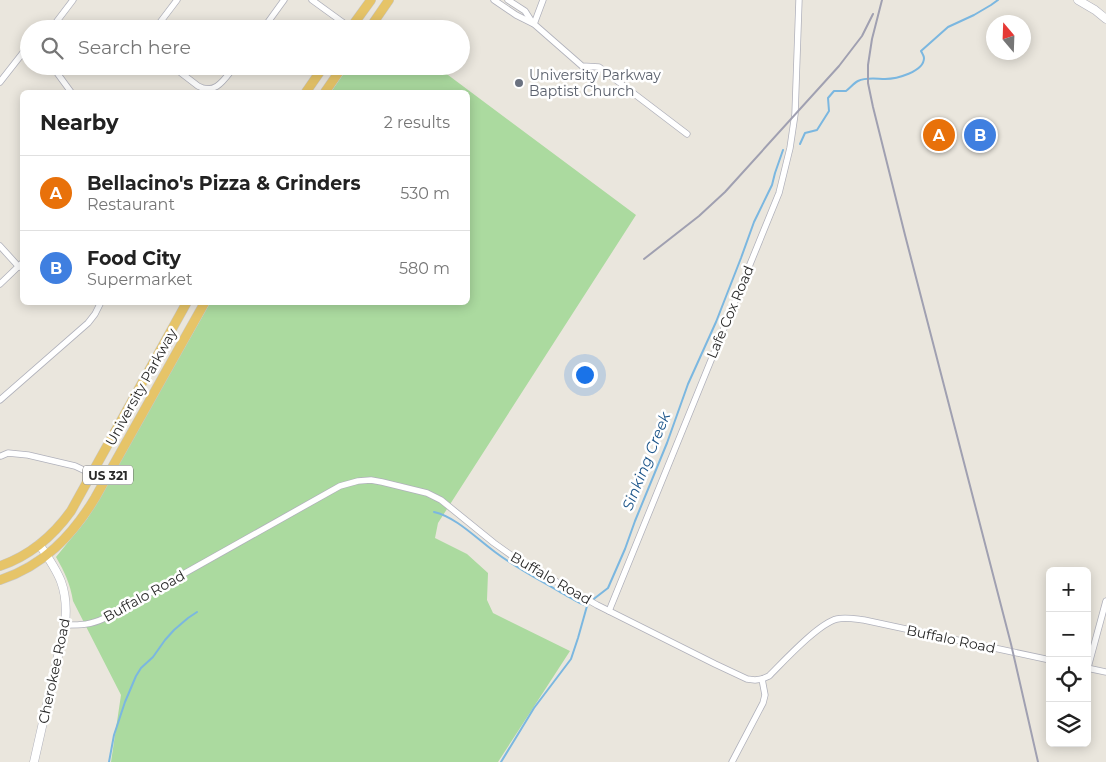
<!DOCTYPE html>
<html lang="en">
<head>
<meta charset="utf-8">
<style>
  body { margin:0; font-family:Montserrat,sans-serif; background:#f6f6f6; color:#222 }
  .controls { position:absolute; right:15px; bottom:15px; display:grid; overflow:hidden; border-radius:8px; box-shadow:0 2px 12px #0003 }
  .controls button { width:45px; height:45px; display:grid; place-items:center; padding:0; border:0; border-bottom:1px solid #e0e0e0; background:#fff; color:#222; font:25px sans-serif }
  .compass { position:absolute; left:986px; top:15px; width:45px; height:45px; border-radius:50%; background:#fff; box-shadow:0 2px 12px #0003; rotate:341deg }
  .you { position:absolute; left:584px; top:374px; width:18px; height:18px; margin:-12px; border:4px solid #fff; border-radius:50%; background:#1a73e8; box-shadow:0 0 0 8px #1a73e833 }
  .badge { display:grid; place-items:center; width:32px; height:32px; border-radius:50%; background:#4f55e5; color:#fff; font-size:16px; font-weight:700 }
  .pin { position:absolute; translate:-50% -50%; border:2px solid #fff; box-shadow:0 1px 5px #0006 }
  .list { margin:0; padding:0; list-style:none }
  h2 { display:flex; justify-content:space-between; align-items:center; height:65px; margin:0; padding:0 20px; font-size:21px }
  h2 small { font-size:16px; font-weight:400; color:#767676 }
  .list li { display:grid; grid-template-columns:32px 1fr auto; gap:15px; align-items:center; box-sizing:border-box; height:75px; padding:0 20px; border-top:1px solid #e0e0e0 }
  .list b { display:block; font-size:19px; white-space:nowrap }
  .list p { margin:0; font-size:16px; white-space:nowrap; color:#767676 }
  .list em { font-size:16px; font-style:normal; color:#767676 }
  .icon { flex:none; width:28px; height:28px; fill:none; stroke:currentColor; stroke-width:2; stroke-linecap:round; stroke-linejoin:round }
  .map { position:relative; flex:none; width:1106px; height:762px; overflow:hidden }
  .search { position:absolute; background:#fff; box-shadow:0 2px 12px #0003; left:20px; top:20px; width:450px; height:55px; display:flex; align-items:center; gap:12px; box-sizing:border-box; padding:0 18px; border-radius:28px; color:#767676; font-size:19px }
  .panel { position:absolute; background:#fff; box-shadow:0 2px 12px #0003; left:20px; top:90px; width:450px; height:215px; border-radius:8px }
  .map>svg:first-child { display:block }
  .green { fill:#abda9f }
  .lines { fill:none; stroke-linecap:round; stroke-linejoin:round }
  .stream { stroke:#7bb7e0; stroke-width:2 }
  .minor-casing { stroke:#b0b1bb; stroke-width:7 }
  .secondary-casing { stroke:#b0b1bb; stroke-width:9 }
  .trunk-casing { stroke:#c7c7c7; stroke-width:10 }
  .minor { stroke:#fff; stroke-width:5.5 }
  .secondary { stroke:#fff; stroke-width:8 }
  .trunk { stroke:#e6c468; stroke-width:9 }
  .rail { stroke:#a0a0b1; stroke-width:2 }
  .worship-dot { fill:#6b7280; stroke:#fff; stroke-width:2 }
  .labels { text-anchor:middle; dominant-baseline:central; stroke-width:5; stroke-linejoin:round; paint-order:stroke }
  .shield { fill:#fff; stroke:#696969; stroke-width:1 }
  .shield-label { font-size:12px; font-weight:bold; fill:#292929 }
  .worship-label { font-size:14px; fill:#5b616d; stroke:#fff; text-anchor:start }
  .street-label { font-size:14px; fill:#292929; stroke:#fff }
  .water-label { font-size:15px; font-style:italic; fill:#1c558a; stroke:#fff }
</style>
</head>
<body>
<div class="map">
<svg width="1106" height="762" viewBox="0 0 1106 762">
  <rect width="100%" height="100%" fill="#eae6dd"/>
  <path class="green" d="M 349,66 L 436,66 L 636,215 L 438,523 L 435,538 L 467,554 L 488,573 L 487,600 L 493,613 L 570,651 L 498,762 L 111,762 L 121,695 L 73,601 C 70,583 65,573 56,557 L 87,519 L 210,303 L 468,302 L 468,92 L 331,92 Z"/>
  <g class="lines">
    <g class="stream">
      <path d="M 800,144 L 805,133 L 817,130 L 829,111 L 828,98 L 834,91 L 846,91 C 850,88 854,83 858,81 C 866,77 877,79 885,79 C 896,79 924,72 924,58 C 924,56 922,53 921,51 L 948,27 L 974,15 L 991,5 L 998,0"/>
      <path d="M 434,512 C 456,517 477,539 495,552 C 516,568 538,579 560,592 C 570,597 577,603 587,606"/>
      <polyline points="109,762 114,735 125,702 136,676 141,668 153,657 165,640 174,630 188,618 197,612"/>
      <polyline points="501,762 534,708 571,659 578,638 587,606 595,598 608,588 625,549 635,521 667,443 688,384 716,322 741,258 754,222 772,185 775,173 783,150"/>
    </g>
    <g class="minor-casing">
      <g id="minor">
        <polyline points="312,0 352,29"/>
        <polyline points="494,0 516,15 534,24 582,66 599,67 687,134"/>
        <polyline points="508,0 525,11 532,22"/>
        <polyline points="534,24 543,0"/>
        <polyline points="51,29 73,0"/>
        <polyline points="155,29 177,0"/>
        <polyline points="263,29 284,0"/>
        <polyline points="52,66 71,92"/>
        <path d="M 172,66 L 198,86 C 216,96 225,78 235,66"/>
        <polyline points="0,82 29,45"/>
        <polyline points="0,246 19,267"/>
        <polyline points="0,284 22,263"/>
        <polyline points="0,400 88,323 95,314 101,302"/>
        <polyline points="1,456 8,453 28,455 75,466 92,474"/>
        <polyline points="609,611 779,193 790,148 795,114 799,0"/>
        <path d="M 65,625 C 82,625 90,625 105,618 L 340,486 L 358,481 L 371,480 L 382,482 L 427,493 L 441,500 L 494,543 L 515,558 L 597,605 L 715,664 L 747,679 L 755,680 L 762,679 L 769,676 C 784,661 819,623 837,619 C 846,617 855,619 864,620 L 1050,660"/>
        <polyline points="1087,668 1106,672"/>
        <polyline points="1087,671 1106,601"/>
        <polyline points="732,762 763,703 765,695 762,679"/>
      </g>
    </g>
    <g class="secondary-casing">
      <g id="secondary">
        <polyline points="1078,0 1095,10 1106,19"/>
        <path d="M 34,762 L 65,625 C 69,588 59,573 39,544"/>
      </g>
    </g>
    <g class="trunk-casing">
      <g id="trunk">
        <polyline points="350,29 371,0"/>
        <polyline points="369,29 389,0"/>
        <polyline points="306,92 324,66"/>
        <polyline points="325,92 343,66"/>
        <path d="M 0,566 C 29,556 53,536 71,511 L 187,302"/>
        <path d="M 0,580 C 43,566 72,536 95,498 L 205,302"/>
      </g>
    </g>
    <use href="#minor" class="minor"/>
    <use href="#secondary" class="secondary"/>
    <use href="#trunk" class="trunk"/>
    <g class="rail">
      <polyline points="882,0 872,39 868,65 868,83 873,107 905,235 1011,644 1038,762"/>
      <polyline points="644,259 699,216 725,192 839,66 862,36 873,14"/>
    </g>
  </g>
  <circle class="worship-dot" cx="519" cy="83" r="5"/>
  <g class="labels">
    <rect class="shield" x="83" y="465.5" width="50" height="19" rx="4"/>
    <g class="shield-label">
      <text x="108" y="475">US 321</text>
    </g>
    <g class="worship-label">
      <text x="529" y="75">University Parkway<tspan x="529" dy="16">Baptist Church</tspan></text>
    </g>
    <g class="street-label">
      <text transform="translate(730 312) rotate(-67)">Lafe Cox Road</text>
      <text transform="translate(141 387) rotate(-61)">University Parkway</text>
      <text transform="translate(551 578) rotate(30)">Buffalo Road</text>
      <text transform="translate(144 596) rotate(-29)">Buffalo Road</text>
      <text transform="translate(951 639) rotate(12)">Buffalo Road</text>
      <text transform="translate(54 671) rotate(-78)">Cherokee Road</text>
    </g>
    <g class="water-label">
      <text transform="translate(646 461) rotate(-68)">Sinking Creek</text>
    </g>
  </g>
</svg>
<div class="controls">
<button>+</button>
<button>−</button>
<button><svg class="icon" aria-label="locate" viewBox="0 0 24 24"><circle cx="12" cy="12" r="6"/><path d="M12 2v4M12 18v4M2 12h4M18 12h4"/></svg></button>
<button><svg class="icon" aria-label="layers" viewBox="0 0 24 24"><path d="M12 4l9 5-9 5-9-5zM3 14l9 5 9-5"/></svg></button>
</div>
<svg class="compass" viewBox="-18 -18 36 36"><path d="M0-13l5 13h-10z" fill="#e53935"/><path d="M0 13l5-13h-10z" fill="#767676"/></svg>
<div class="you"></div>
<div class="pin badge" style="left:939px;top:135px;background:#e8710a">A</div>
<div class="pin badge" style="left:980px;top:135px;background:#3f7fe0">B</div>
<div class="search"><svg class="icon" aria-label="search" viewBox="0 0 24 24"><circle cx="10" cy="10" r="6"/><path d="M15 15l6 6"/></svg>Search here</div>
<section class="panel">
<h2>Nearby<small>2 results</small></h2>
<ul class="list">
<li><span class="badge" style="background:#e8710a">A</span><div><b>Bellacino's Pizza &amp; Grinders</b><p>Restaurant</p></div><em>530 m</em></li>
<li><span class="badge" style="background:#3f7fe0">B</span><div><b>Food City</b><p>Supermarket</p></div><em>580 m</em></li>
</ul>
</section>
</div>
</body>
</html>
